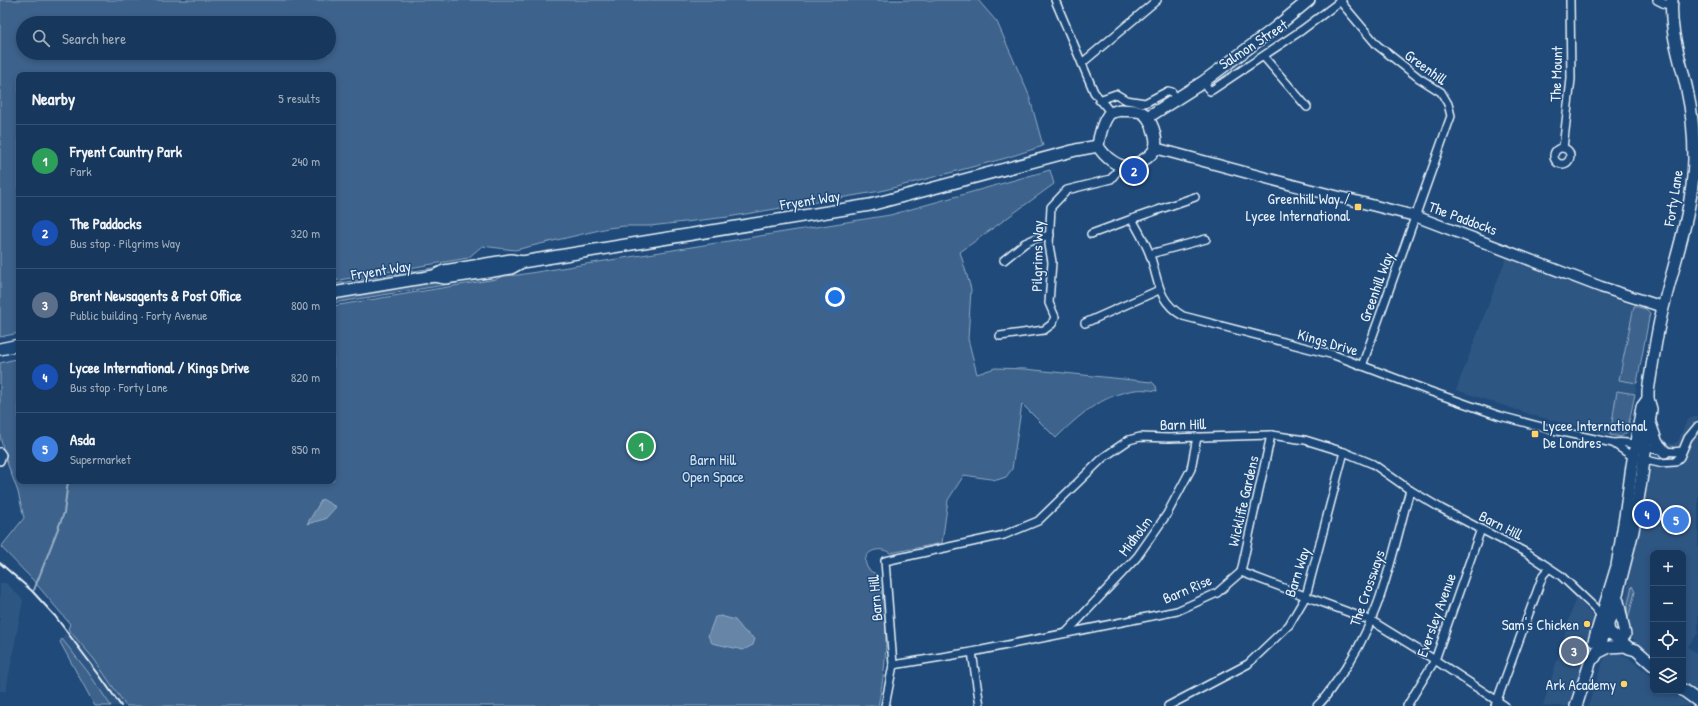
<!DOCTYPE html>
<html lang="en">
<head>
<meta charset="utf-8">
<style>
  body { margin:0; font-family:"Patrick Hand",sans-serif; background:#244365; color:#f1f3f6 }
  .controls { position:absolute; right:12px; bottom:12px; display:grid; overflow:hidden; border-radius:8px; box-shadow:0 2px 6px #0003 }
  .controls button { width:36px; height:36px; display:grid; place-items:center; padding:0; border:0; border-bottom:1px solid #365272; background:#17385c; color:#f1f3f6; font:20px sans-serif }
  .you { position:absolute; left:835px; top:297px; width:14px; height:14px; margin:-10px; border:3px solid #fff; border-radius:50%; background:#1a73e8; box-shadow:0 0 0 6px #1a73e833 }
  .badge { display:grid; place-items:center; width:26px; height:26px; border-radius:50%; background:#ffd166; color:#fff; font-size:13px; font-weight:700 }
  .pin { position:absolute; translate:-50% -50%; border:2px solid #fff; box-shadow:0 1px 4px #0006 }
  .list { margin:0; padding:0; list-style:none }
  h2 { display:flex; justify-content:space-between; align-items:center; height:52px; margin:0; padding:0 16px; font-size:17px }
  h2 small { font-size:13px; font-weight:400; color:#9eacbb }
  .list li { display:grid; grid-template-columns:26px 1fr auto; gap:12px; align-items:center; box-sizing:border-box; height:72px; padding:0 16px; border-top:1px solid #365272 }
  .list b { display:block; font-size:15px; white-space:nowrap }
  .list p { margin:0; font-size:13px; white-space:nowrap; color:#9eacbb }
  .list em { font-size:13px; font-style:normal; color:#9eacbb }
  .icon { flex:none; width:22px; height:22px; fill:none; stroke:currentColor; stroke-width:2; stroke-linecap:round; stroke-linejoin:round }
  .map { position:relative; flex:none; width:1698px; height:706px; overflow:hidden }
  .search { position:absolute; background:#17385c; box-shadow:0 2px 6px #0003; left:16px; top:16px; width:320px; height:44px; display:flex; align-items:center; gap:10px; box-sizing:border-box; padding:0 14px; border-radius:22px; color:#9eacbb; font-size:15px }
  .panel { position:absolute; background:#17385c; box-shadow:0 2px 6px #0003; left:16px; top:72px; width:320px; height:412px; border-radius:8px }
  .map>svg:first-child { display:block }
  .built { fill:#2e5683 }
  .green { fill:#3c628c; stroke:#92aac2; fill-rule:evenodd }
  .water { fill:#6685a7; stroke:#9ab0c7 }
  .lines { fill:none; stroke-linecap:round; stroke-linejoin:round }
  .stream { stroke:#9ab0c7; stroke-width:2 }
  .street-casing { stroke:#e8f1f8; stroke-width:10 }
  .secondary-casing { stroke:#e8f1f8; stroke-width:13 }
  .primary-casing { stroke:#e8f1f8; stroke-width:14 }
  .street { stroke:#1f4a7a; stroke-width:7 }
  .secondary { stroke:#1f4a7a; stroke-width:10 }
  .primary { stroke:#1f4a7a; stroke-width:11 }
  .rail { stroke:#e8f1f8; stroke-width:2 }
  .poi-dot { fill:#ffd166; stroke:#1f4a7a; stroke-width:1.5 }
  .labels { text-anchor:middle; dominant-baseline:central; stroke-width:3; stroke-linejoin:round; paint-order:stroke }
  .street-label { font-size:15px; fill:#e8f1f8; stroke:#1f4a7a }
  .poi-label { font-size:15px; fill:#e8f1f8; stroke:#1f4a7a; text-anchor:end }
  .park-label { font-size:15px; fill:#d7e3ed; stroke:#1f4a7a }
</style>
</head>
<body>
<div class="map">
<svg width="1698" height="706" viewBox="0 0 1698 706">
  <rect width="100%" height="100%" fill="#1f4a7a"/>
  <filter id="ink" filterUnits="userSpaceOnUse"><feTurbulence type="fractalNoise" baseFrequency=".025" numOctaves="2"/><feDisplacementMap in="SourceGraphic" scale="8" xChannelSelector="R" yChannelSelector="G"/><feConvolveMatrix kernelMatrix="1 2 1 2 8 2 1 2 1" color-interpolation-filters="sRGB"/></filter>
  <g filter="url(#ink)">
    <g class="built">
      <polygon points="1506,258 1634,306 1619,380 1637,383 1635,394 1617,392 1610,435 1536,416 1456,390"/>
      <polygon points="1698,415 1698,633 1688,647 1698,654 1698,693 1683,682 1683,553 1653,553 1653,657 1633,639 1625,624 1623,613 1635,544 1641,525 1646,492 1646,472 1649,467 1653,464 1654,440 1673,444 1678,441 1687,420"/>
      <polygon points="0,583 6,583 23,600 6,691 0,691"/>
      <polygon points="1576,597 1598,623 1569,706 1543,706"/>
      <polygon points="70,625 137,706 95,706 60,642"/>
      <polygon points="1614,652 1626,656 1653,677 1653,691 1671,691 1690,706 1588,706 1604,659 1607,655"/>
    </g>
    <g class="green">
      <path d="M 0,0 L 978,0 L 997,22 L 1029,95 L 1043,146 L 1006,158 L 881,191 L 728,217 L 650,226 L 625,226 L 608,228 L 515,250 L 482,246 L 468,258 L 333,281 L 333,75 L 19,75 L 19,333 L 0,337 ZM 23,23 L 329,23 L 329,53 L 23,53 Z"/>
      <path d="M 1050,170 L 1054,184 L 960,252 L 971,289 L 968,339 L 977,374 L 995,368 L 1025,369 L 1152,382 L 1156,386 L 1157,391 C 1150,390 1142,389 1135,390 C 1102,395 1078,416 1056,438 L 1022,404 L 1012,469 L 1006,477 L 997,480 L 964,475 L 948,500 L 942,543 L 890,553 C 879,545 860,552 867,567 C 869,571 874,573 878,575 C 889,623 888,658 878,706 L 126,706 L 94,659 L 68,629 L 70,624 L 33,580 L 1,547 L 24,518 L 18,492 L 5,457 L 0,436 L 0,363 L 19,358 L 19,481 L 333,481 L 333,306 L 496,279 L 503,276 L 518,275 L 890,215 Z"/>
      <polygon points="451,265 452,269 333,289 333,284"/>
      <polygon points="457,279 457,283 333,303 333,298"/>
      <polygon points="1634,306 1646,309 1650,313 1637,383 1619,380"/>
      <polygon points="1617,391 1635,394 1627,432 1621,437 1610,435"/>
      <polygon points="1632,586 1635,592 1628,619 1627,609"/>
      <polygon points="62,639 88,672 111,706 95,706 60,642"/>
    </g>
    <g class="water">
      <polygon points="322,499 336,507 325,519 307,524"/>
      <polygon points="721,616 735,620 744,631 755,639 753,645 743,650 712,643 708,636 715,617"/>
    </g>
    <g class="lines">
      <polyline class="stream" points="34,590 64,513 68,481"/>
      <g class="street-casing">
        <g id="street">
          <polyline points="1055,0 1094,92 1111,113"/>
          <polyline points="1339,0 1377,45 1419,78 1441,92 1448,104 1451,116 1362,366"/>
          <polyline points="1657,0 1665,4 1672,5"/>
          <polyline points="1264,57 1307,107"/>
          <polyline points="1082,63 1157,0"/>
          <polyline points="1203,82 1210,91 1212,90 1302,30 1342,0"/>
          <polyline points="1099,100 1116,94 1126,100 1145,103 1168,91 1172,92 1175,99"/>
          <polyline points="1563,148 1571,79 1570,0"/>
          <circle cx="1562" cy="156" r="8"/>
          <polyline points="1132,219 1195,197"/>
          <path d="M 1091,234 L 1132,219 C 1138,230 1146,243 1150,255 C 1159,281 1157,301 1183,316 L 1334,355 L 1429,391 L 1500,416 L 1553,430 L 1613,443"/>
          <polyline points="1150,254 1206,239"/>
          <polyline points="1004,260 1025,243 1034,239 1050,235"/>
          <polyline points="1085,323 1159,290"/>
          <polyline points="1000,336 1044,330 1052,324 1055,317 1049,303 1052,262 1049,245 1051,207 1067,190 1111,179 1121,166"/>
          <path d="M 1682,451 C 1658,455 1637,440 1613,443 L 1633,457 L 1659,463 L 1675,462 L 1680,457 L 1688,438 L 1698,426"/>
          <polyline points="0,452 2,455 0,461"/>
          <polyline points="1241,572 1372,621 1435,660 1505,706"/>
          <polyline points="1241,572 1271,435"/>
          <polyline points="1066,633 1137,557 1167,514 1191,469 1197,437"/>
          <polyline points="972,652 980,706"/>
          <polyline points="893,665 972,652 1177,611 1217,593 1241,572"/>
          <polyline points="885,706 893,665 885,561 1004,535 1038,521 1104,457 1129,440 1140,437 1168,438 1271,435 1305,440 1344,452 1373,464 1410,490 1442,509 1527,553 1560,575 1594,607 1602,617"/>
          <polyline points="1168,706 1248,664 1289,625 1306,596 1344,452"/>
          <path d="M 1317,706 C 1325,699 1330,690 1336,682 C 1380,624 1391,559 1410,490"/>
          <polyline points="1407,706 1435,660 1481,529"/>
          <polyline points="1495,706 1543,575 1549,568"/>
        </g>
      </g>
      <g class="secondary-casing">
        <polyline id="secondary" points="1155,148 1296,186 1415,216 1601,287 1663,307"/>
      </g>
      <g class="primary-casing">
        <g id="primary">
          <path d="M 1120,110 C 1126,111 1135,110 1141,112 C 1151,116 1158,139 1155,148 C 1153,154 1147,158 1142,161 C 1138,163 1134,166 1131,166 C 1118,169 1104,156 1098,146 C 1099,137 1103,120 1110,113 C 1113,112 1117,111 1120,110 Z"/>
          <polyline points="1148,117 1203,82 1275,28 1309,0"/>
          <polyline points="434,276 445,278 487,272 511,268 522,262"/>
          <polyline points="333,293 434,276 444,271 511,260 522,262 870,205 1076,150 1098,146"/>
          <polyline points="0,349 19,345"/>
          <polyline points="1650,423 1657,443 1665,452"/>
          <polyline points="1618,601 1625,635"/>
          <polyline points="1608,626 1609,632 1613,635 1629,648 1636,650 1653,665"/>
          <polyline points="1594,641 1617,566 1625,517 1632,466 1642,407 1648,399"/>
          <polyline points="1597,653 1609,647 1626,646"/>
          <polyline points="1683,690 1698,701"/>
          <path d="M 1576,706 L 1591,660 L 1595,657 L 1597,653 L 1613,610 L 1633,531 L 1642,475 L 1651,409 L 1648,399 L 1648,391 C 1653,362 1656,333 1664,304 C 1676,256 1693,209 1694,159 C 1694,136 1692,112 1687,90 C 1681,61 1669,30 1672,0"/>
        </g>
      </g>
      <use href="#street" class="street"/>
      <use href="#secondary" class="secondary"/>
      <use href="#primary" class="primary"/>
      <polyline class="rail" points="0,563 32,591 55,616 100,676 121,706"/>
    </g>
  </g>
  <g class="poi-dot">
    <rect x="1354" y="203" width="8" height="8" rx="2"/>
    <rect x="1531" y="430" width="8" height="8" rx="2"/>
    <circle cx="1587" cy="624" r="4"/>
    <circle cx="1624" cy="684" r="4"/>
  </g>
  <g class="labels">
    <g class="street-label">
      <text transform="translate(1253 44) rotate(-33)">Salmon Street</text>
      <text transform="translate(1426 67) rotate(36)">Greenhill</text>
      <text transform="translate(1556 74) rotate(-88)">The Mount</text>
      <text transform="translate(1673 198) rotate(-81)">Forty Lane</text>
      <text transform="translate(810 200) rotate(-9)">Fryent Way</text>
      <text transform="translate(1463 218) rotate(20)">The Paddocks</text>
      <text transform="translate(1037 256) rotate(-89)">Pilgrims Way</text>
      <text transform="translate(381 270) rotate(-9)">Fryent Way</text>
      <text transform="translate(1376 287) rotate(-70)">Greenhill Way</text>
      <text transform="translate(1328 342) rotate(16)">Kings Drive</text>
      <text transform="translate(1183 424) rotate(-1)">Barn Hill</text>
      <text transform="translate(1243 501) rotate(-77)">Wickliffe Gardens</text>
      <text transform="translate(1501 525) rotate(27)">Barn Hill</text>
      <text transform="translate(1135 536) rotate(-53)">Midholm</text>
      <text transform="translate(1297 572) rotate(-72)">Barn Way</text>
      <text transform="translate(1367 588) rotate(-71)">The Crossways</text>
      <text transform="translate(1187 589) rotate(-23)">Barn Rise</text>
      <text transform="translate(875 598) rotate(-95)">Barn Hill</text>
      <text transform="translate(1436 615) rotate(-70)">Eversley Avenue</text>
    </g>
    <g class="poi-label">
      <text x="1350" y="198">Greenhill Way /<tspan x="1350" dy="17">Lycee International</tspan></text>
      <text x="1543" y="425" text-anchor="start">Lycee International<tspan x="1543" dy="17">De Londres</tspan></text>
      <text x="1579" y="624">Sam's Chicken</text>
      <text x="1616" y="684">Ark Academy</text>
    </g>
    <g class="park-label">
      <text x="713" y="459">Barn Hill<tspan x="713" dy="17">Open Space</tspan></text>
    </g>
  </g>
</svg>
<div class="controls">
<button>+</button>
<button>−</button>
<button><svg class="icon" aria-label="locate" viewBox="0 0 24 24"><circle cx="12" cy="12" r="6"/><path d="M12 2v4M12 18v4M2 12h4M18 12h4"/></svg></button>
<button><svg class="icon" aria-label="layers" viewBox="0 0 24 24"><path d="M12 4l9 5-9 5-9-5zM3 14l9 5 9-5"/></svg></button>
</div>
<div class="you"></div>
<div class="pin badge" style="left:641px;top:446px;background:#2e9e5b">1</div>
<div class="pin badge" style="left:1134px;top:171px;background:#1a4fb4">2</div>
<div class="pin badge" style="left:1574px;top:651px;background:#5c6f8a">3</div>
<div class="pin badge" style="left:1647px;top:514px;background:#1a4fb4">4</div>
<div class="pin badge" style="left:1676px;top:520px;background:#3f7fe0">5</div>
<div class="search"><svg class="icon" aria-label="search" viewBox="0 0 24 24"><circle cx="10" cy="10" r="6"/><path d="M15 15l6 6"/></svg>Search here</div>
<section class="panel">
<h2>Nearby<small>5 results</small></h2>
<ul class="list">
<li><span class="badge" style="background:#2e9e5b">1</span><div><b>Fryent Country Park</b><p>Park</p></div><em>240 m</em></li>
<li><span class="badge" style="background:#1a4fb4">2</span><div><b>The Paddocks</b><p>Bus stop · Pilgrims Way</p></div><em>320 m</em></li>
<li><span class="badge" style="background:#5c6f8a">3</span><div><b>Brent Newsagents &amp; Post Office</b><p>Public building · Forty Avenue</p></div><em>800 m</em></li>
<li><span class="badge" style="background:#1a4fb4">4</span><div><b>Lycee International / Kings Drive</b><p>Bus stop · Forty Lane</p></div><em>820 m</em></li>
<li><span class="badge" style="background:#3f7fe0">5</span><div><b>Asda</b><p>Supermarket</p></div><em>850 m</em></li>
</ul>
</section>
</div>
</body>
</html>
